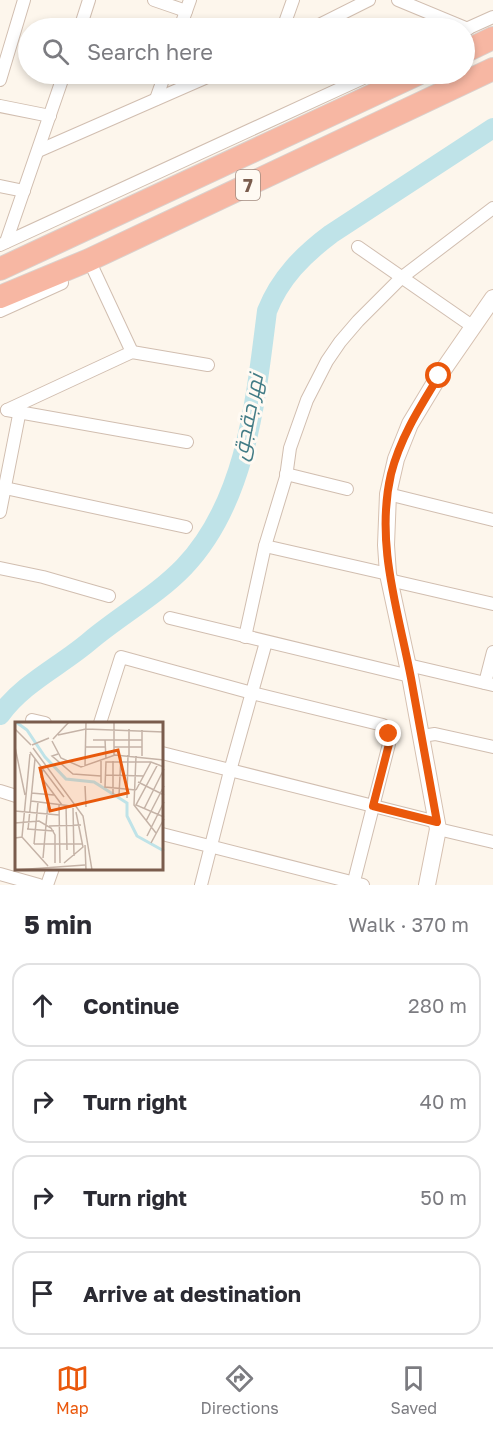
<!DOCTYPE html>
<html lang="en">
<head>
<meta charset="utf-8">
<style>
  body { margin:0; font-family:"Golos Text",Cairo,sans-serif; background:#f2f2f3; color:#2b2b33 }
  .stop { position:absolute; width:18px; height:18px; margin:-14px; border:4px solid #ea580c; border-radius:50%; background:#fff }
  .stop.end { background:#ea580c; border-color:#fff; box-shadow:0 2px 6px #0008 }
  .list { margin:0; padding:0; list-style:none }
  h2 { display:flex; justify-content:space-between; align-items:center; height:78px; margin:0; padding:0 24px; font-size:26px }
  h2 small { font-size:20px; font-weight:400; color:#7c7c81 }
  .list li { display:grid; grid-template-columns:39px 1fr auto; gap:18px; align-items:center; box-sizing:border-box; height:84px; margin:0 12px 12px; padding:0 12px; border:2px solid #e1e1e2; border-radius:18px }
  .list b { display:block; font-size:22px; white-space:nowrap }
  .list em { font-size:20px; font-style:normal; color:#7c7c81 }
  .icon { flex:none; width:33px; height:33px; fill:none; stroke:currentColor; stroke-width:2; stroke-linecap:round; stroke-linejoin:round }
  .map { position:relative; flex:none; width:493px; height:885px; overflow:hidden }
  .search { position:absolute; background:#fff; box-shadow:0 3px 9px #0003; left:18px; right:18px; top:18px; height:66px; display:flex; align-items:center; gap:15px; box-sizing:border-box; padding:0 21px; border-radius:33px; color:#7c7c81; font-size:22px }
  .sheet { height:462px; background:#fff }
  nav { display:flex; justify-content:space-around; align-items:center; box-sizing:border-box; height:84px; border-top:2px solid #e1e1e2; background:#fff; font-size:16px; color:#7c7c81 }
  nav a { display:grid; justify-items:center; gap:3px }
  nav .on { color:#ea580c }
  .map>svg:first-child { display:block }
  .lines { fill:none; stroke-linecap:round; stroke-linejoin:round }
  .river { stroke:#bfe3e8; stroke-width:20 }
  .street-casing { stroke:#d1beb0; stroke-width:14 }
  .secondary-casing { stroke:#d6c0b0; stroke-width:18 }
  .highway-casing { stroke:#dad1cd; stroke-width:24 }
  .street { stroke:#fff; stroke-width:12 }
  .secondary { stroke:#fff; stroke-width:16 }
  .highway { stroke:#f7b7a3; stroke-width:22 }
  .route { stroke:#ea580c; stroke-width:8 }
  .labels { text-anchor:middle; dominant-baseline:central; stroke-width:6; stroke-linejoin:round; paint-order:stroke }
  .shield { fill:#fffaf3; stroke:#a28b7f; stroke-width:1.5 }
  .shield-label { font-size:18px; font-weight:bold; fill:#7a5c4d }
  .water-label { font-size:21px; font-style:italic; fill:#437c86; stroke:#fffaf3 }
  .inset-river { fill:none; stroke:#bfe3e8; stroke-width:3 }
  .inset-road { fill:none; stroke:#c5b3a7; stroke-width:1.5 }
  .view { fill:#e8590c; fill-opacity:0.15; stroke:#e8590c; stroke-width:3 }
  .inset-edge { fill:none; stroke:#7a5c4d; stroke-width:3 }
</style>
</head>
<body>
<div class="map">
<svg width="493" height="885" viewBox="0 0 493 885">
  <rect width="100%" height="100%" fill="#fdf6ec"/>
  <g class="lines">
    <path class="river" d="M 0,715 C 24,682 61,666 91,640 C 121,615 157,595 184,567 C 247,501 256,397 267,311 C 280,278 303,255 331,234 L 493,128"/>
    <g class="street-casing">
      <g id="street">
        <polyline points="154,0 186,11"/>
        <polyline points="398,0 468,29"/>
        <polyline points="80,28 89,0"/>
        <polyline points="180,28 190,0"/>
        <polyline points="283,28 293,0"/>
        <polyline points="313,28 369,0"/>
        <polyline points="464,30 493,17"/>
        <polyline points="0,80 24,0"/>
        <polyline points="156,99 165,74"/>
        <polyline points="0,106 50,116"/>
        <polyline points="38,151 214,74"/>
        <polyline points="0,186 24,191"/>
        <polyline points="6,242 64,74"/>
        <polyline points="0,245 372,74"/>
        <polyline points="358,247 472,326"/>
        <polyline points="89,260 132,352"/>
        <polyline points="0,311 62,283"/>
        <polyline points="7,410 132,352 208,365"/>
        <polyline points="7,410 187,442"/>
        <polyline points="286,474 347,489"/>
        <polyline points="5,488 186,527"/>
        <polyline points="388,494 493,520"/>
        <polyline points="0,512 21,405"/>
        <polyline points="265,546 388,574"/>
        <polyline points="0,568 43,577 109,596"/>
        <polyline points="389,580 493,604"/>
        <polyline points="170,618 410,676"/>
        <polyline points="245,637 265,546 286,477 290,448 307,400 327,361 340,342 358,321 401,278 493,208"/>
        <polyline points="408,665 493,685"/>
        <polyline points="485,683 493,652"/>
        <polyline points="32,720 45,723"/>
        <polyline points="100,723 121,657 252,693 383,725 389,734 389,744 353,885"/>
        <polyline points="422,736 435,734 493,747"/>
        <polyline points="162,753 437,822"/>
        <polyline points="0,791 16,796"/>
        <polyline points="438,829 493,842"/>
        <polyline points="162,834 363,885"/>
        <polyline points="0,874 39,885"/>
        <polyline points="47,885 53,868"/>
        <polyline points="201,885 230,771 266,642"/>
      </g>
    </g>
    <g class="secondary-casing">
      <polyline id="secondary" points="427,885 438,829 410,676 388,574 386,545 388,494 396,459 410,424 439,376 493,298"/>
    </g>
    <g class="highway-casing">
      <g id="highway">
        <polyline points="464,52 493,38"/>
        <polyline points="0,269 418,74"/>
        <polyline points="0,297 89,260 493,69"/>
      </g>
    </g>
    <use href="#street" class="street"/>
    <use href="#secondary" class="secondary"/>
    <use href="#highway" class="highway"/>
  </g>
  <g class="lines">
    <path class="route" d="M 389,734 L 389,744 L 373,806 L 437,822 C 428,774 420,726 411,678 C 398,610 375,543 391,474 C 400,438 420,407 439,376"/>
  </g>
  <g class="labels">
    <rect class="shield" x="236" y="170" width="24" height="30" rx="4.5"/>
    <g class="shield-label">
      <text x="248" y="185">7</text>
    </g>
    <g class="water-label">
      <text transform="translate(247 417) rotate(-79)">نهر جقجق</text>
    </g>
  </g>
  <g transform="translate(15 722)">
    <rect width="148" height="148" fill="#fdf6ec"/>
    <path class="inset-river" d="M 1,0 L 12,8 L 30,35 L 51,57 L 79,60 L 112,81 L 112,94 L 122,114 L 149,129"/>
    <path class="inset-road" d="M 0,7 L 16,23M 43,13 L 71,7 L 149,10M 38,17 L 54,0M 78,18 L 127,18M 90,18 L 91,37M 37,19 L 46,36 L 66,45 L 100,33 L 149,38M 17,23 L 34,16M 0,25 L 10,73M 71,25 L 91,25M 99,25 L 127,25M 18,26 L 68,94 L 77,148M 15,30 L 49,75M 43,32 L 37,34 L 58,52 L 86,54M 99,34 L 99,0M 114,34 L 114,7M 121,34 L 119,83 L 141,111M 127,34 L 127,8M 143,42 L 121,83 L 149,95M 70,44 L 71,0M 28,47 L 26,55 L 47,83M 90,53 L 129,54M 123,60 L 149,73M 86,61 L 86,39M 70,64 L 71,85M 121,68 L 90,65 L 91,40 L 136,40 L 149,45M 121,68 L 136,40M 16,71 L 39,73M 98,72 L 98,39M 104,74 L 106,33M 112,76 L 113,33M 16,79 L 56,84M 44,82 L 45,141M 51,83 L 52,128M 58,86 L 59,134M 129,87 L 149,47M 0,89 L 44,93M 131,99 L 149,64M 0,101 L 24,99 L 36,106 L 40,113 L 40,141M 34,104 L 66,103M 12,107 L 39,109M 13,108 L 20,37M 132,114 L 149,80M 7,115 L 15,32M 0,116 L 7,115 L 33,144M 136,121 L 149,97M 19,122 L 68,122M 19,122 L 23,80M 70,123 L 71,148M 28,136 L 33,81M 49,141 L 68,125 L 61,90M 0,148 L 70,143"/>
    <path class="view" d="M 103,28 L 113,71 L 35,89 L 25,46 Z"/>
    <rect width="148" height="148" class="inset-edge"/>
  </g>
</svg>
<div class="stop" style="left:439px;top:376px"></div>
<div class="stop end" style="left:389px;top:734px"></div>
<div class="search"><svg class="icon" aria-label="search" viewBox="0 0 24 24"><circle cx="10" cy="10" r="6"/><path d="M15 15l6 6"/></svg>Search here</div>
</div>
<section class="sheet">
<h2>5 min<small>Walk · 370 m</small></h2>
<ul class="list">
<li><svg class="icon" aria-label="ahead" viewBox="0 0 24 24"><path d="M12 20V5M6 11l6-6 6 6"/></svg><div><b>Continue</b></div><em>280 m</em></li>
<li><svg class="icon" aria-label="right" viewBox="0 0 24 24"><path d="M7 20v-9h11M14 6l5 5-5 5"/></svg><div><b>Turn right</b></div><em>40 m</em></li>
<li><svg class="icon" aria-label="right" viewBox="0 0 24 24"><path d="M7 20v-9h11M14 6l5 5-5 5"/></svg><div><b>Turn right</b></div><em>50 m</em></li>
<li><svg class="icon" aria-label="arrive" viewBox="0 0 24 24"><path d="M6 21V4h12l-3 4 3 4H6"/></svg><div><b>Arrive at destination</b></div></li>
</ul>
</section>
<nav>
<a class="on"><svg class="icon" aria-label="map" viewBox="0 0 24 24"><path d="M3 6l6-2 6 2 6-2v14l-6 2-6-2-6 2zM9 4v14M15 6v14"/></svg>Map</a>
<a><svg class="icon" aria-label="directions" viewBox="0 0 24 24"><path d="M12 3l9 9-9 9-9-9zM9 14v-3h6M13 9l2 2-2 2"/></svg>Directions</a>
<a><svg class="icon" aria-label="saved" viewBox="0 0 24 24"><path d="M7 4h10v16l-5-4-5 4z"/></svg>Saved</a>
</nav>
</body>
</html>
